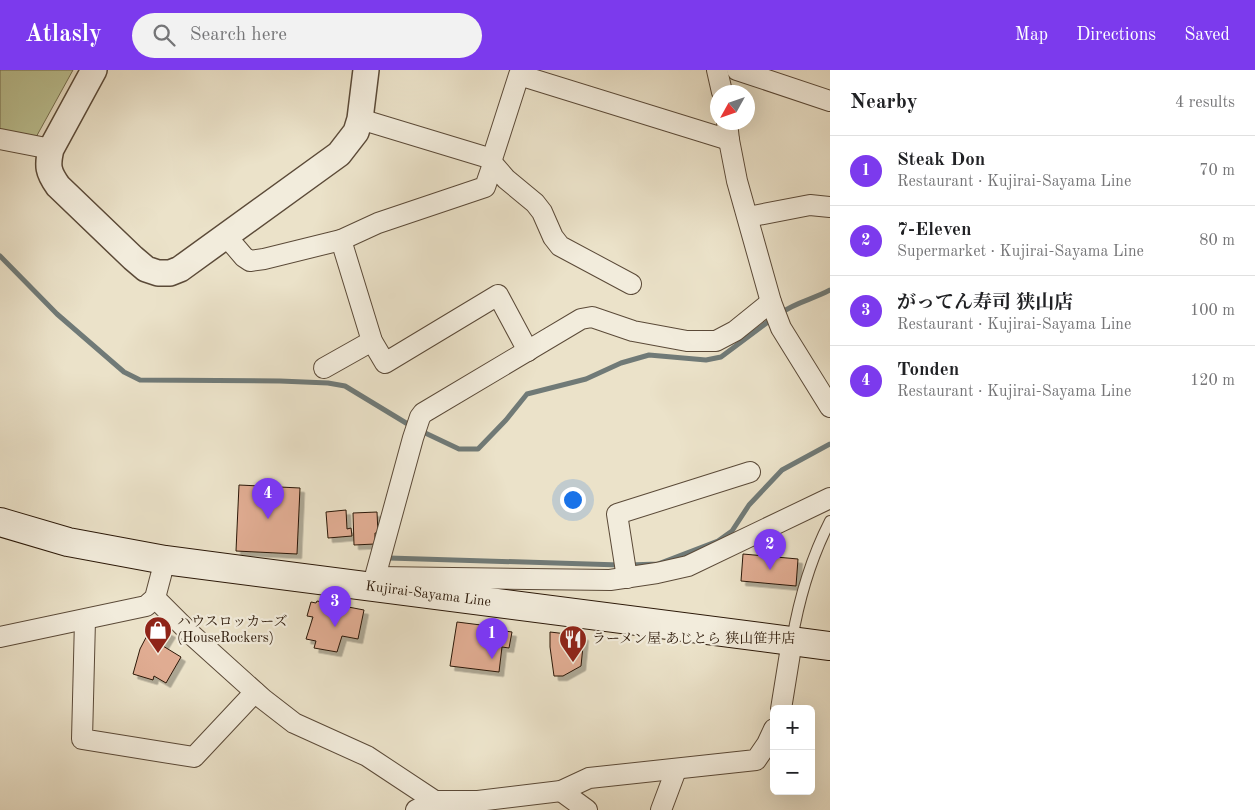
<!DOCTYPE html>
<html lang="en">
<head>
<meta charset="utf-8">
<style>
  body { margin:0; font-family:"Old Standard TT","Noto Serif JP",serif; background:#f2f2f2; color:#202124 }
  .controls { position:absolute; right:15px; bottom:15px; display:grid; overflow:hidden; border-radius:8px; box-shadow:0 5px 20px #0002 }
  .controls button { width:45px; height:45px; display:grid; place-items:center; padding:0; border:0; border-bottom:1px solid #e0e0e0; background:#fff; color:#202124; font:25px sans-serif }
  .compass { position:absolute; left:710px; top:15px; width:45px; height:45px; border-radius:50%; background:#fff; box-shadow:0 5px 20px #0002; rotate:230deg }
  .you { position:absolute; left:572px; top:429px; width:18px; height:18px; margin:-12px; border:4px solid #fff; border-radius:50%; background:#1a73e8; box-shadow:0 0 0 8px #1a73e833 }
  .badge { display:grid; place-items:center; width:32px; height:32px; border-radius:50%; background:#7c3aed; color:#fff; font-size:16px; font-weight:700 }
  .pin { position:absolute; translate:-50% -41px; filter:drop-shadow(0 1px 2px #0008) }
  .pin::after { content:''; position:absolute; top:26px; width:18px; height:15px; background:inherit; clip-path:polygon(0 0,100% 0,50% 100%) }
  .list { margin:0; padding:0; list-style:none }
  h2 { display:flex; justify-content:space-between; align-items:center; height:65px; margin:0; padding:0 20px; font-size:21px }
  h2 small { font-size:16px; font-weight:400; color:#757577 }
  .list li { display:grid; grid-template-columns:32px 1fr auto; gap:15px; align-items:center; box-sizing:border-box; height:70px; padding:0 20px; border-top:1px solid #e0e0e0 }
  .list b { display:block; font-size:19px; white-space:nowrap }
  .list p { margin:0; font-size:16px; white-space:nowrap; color:#757577 }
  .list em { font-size:16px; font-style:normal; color:#757577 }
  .icon { flex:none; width:28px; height:28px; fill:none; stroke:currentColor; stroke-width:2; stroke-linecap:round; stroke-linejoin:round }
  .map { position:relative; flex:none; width:830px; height:740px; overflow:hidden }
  header { display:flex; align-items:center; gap:30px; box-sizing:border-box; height:70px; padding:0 25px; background:#7c3aed; color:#fff }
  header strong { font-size:24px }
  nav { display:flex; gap:28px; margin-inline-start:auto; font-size:18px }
  .search { width:350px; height:45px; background:#f2f2f2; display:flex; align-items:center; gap:12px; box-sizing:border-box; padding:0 18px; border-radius:28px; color:#757577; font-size:19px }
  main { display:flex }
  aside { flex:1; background:#fff }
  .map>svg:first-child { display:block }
  .green { fill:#bcc293; stroke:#746d4e }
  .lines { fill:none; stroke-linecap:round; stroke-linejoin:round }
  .stream { stroke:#707a77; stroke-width:5 }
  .building { fill:#e0ac92; stroke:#2b1808; filter:url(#shadow) }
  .service-casing { stroke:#5b4a38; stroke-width:12 }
  .minor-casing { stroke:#5b4a38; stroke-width:22 }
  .tertiary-casing { stroke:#5b4a38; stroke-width:28 }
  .secondary-casing { stroke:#2b1808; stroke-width:30 }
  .service { stroke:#f2ecdc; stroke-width:10 }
  .minor { stroke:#f2ecdc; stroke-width:20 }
  .tertiary { stroke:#f2ecdc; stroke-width:25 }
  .secondary { stroke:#f2ecdc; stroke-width:28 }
  .labels { text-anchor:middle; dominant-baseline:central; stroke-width:4.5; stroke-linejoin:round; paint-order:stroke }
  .street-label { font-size:14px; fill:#2b1808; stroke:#f2ecdc }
  .poi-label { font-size:14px; fill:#2b1808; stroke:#f2ecdc; text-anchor:start }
</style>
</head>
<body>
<header>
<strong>Atlasly</strong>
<div class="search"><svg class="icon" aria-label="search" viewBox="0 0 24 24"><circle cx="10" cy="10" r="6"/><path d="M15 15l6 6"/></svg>Search here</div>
<nav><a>Map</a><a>Directions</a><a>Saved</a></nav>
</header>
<main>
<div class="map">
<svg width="830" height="740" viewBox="0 0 830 740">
  <defs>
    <filter id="shadow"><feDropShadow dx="4.5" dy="4.5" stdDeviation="0" flood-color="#0004"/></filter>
  </defs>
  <rect width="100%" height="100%" fill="#ebe2c9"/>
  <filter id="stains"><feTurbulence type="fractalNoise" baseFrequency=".004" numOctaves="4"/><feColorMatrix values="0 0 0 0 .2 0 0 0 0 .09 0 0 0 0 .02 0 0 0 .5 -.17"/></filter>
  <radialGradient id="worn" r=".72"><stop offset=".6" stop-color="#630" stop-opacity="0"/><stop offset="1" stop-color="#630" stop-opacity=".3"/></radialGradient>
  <polygon class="green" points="0,0 73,0 35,69 0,61"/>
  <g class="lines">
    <g class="stream">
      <polyline points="0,186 57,244 124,302 140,310 280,311 328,313 345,316 411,356"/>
      <path d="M 781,243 C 796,232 814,229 830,220"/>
      <polyline points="421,361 459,379 478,379 506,350 527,324 586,309 621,293 649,285 706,290 721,287 772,249"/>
      <polyline points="389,488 620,495"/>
      <polyline points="629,495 658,494 718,471 732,461 749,435 782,400 830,374"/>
    </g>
  </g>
  <g class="building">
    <polygon points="239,415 300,418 297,484 236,481"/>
    <polygon points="346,440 347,459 351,458 352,466 328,468 326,442"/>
    <polygon points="377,442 378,463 375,463 375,474 354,475 353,443"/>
    <polygon points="743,484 798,489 796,516 741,511"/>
    <polygon points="317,531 364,540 358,569 342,566 337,582 314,578 316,571 306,569 313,547 307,546 311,532 316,533"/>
    <polygon points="457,552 505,558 505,561 512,562 509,578 502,577 499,602 450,596"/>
    <polygon points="153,554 171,563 163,576 181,587 166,613 154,606 153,610 133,604 140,579"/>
    <polygon points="550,562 584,566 581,596 563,606 554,606 550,577"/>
  </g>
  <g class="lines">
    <g class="service-casing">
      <path id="service" d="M 792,570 C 799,529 811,488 830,451"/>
    </g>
    <g class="minor-casing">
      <g id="minor">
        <polyline points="717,0 722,22"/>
        <polyline points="737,0 830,31"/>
        <polyline points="360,49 492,89 519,5 729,70"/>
        <polyline points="727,52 729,70 737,111 771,232 781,258 830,337"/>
        <polyline points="0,69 51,79"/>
        <polyline points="748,147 810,135 830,137"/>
        <polyline points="226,166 244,187 250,191 264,189 341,170 378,153 485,117 493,94 506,109 535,133 542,142 553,167 560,176 631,214"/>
        <polyline points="341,170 372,271 385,293 498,225 528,281"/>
        <polyline points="324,298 372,271"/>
        <polyline points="376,507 610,510 657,503 688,496 830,428"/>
        <polyline points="627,508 617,444 750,402"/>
        <polyline points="375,518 375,507 413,368 420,347 423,343 581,249 592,247 633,261 687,271 716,271 735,261 771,232"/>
        <polyline points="155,528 193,566 263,629 294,653 367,686 435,731 439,740"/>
        <polyline points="85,550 82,669 194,687 255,622"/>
        <polyline points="0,567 146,536 155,528 165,490"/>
        <polyline points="781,639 792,571"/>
        <polyline points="561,721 587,740"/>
        <polyline points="416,740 435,731 478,731 561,721 589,708 756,690 767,674 774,659"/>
        <polyline points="661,740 676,700"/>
      </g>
    </g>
    <g class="tertiary-casing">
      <path id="tertiary" d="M 94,0 L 51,79 C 47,96 48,102 58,116 L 133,188 L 146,199 L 158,203 L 170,203 L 180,199 L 339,84 L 356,62 L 360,49 L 366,0"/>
    </g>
    <g class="secondary-casing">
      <g id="secondary">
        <path id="s1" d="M 0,452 L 68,472 L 165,490 L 830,576"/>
      </g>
    </g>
    <use href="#service" class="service"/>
    <use href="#minor" class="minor"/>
    <use href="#tertiary" class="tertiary"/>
    <use href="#secondary" class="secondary"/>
  </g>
  <defs>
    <g id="shop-pin" transform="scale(1.4375)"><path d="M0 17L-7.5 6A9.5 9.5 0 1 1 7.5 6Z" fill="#8f2418" stroke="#f2ecdc"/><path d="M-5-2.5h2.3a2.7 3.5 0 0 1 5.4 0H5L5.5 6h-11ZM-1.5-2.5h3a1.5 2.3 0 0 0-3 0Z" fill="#fff"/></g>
    <g id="restaurant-pin" transform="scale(1.4375)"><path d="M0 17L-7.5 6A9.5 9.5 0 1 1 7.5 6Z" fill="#8f2418" stroke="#f2ecdc"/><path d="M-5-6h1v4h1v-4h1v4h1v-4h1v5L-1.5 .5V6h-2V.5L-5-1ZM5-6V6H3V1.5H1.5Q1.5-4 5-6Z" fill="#fff"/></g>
  </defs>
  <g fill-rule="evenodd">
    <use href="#shop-pin" x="158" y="560"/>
    <use href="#restaurant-pin" x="573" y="569"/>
  </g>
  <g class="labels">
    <g class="street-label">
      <text stroke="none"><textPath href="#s1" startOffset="435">Kujirai-Sayama Line</textPath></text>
    </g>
    <g class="poi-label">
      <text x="177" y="552">ハウスロッカーズ<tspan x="177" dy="16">(HouseRockers)</tspan></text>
      <text x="592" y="569">ラーメン屋 あじとら 狭山笹井店</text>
    </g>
  </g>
  <rect width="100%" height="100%" filter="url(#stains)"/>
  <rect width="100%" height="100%" fill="url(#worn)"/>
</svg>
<div class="controls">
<button>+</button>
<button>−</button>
</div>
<svg class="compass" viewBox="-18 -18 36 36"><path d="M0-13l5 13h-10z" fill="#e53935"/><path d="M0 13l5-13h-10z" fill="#757577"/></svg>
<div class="you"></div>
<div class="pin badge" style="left:492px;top:589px">1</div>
<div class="pin badge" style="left:770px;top:500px">2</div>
<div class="pin badge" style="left:335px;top:557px">3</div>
<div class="pin badge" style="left:268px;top:449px">4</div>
</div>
<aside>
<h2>Nearby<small>4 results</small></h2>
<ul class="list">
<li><span class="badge">1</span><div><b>Steak Don</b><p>Restaurant · Kujirai-Sayama Line</p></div><em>70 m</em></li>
<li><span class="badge">2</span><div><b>7-Eleven</b><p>Supermarket · Kujirai-Sayama Line</p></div><em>80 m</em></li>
<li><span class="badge">3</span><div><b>がってん寿司 狭山店</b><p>Restaurant · Kujirai-Sayama Line</p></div><em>100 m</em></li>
<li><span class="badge">4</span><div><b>Tonden</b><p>Restaurant · Kujirai-Sayama Line</p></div><em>120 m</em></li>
</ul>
</aside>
</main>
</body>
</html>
